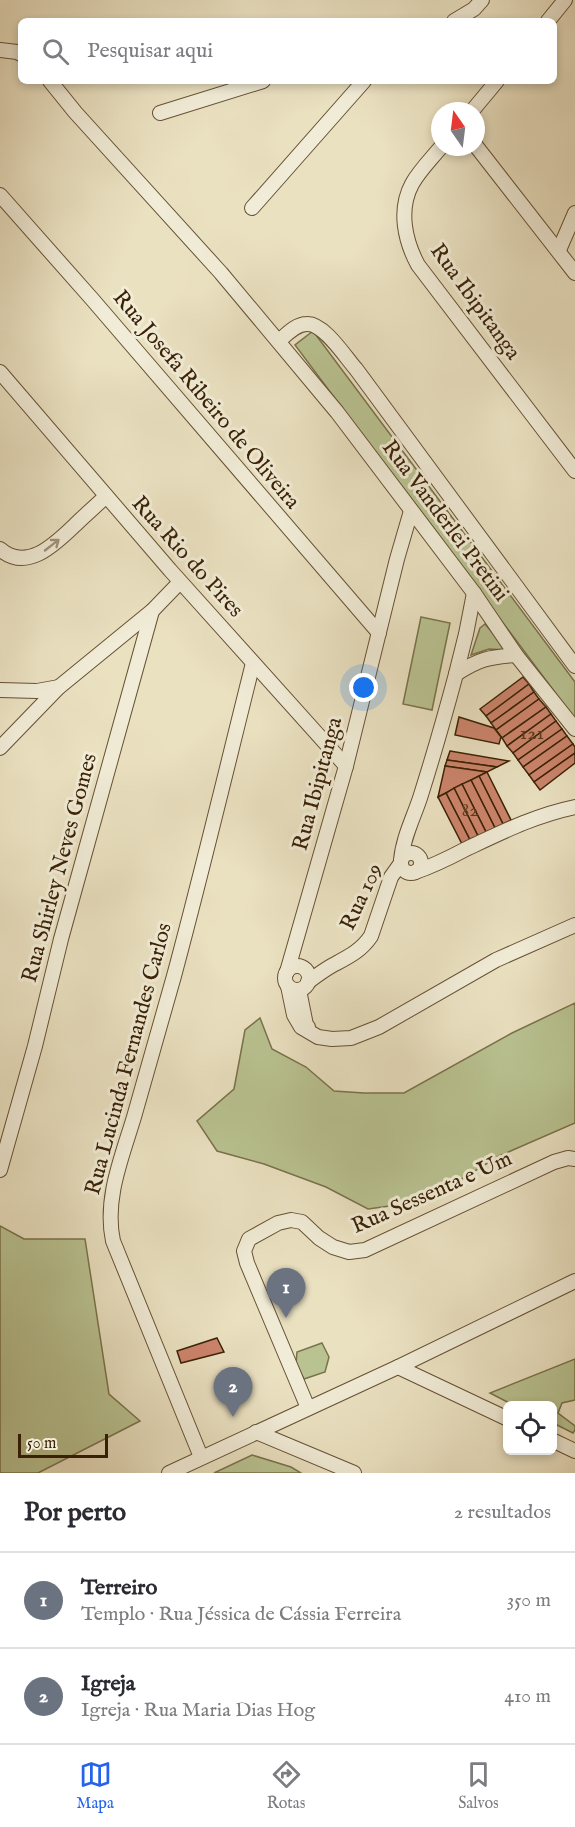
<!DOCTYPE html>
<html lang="pt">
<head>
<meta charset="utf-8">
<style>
  body { margin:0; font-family:"IM FELL English",serif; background:#f2f2f3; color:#2b2b33 }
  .controls { position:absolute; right:18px; bottom:18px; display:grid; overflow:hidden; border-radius:9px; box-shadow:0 3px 9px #0003 }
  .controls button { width:54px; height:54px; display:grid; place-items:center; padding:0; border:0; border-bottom:2px solid #e1e1e2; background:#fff; color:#2b2b33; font:30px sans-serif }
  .compass { position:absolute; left:431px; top:102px; width:54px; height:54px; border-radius:50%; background:#fff; box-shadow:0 3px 9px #0003; rotate:346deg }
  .scale { position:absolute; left:18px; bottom:15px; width:90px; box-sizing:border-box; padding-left:6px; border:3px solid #3a2105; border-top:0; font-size:16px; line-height:21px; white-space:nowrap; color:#3a2105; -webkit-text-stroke:4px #f1ecd7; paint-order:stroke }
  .you { position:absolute; left:364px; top:688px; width:21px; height:21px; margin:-15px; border:4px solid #fff; border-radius:50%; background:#1a73e8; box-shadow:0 0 0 9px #1a73e833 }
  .badge { display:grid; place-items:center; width:39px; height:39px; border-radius:50%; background:#2563eb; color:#fff; font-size:20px; font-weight:700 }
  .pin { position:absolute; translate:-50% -50px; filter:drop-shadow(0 2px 3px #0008) }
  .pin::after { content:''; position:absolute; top:32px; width:21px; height:18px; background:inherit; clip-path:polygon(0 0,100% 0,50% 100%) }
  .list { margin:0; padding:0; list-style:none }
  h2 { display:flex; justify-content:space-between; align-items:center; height:78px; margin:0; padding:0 24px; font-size:26px }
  h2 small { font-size:20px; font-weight:400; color:#7c7c81 }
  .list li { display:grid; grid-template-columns:39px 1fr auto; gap:18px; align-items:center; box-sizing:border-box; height:96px; padding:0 24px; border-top:2px solid #e1e1e2 }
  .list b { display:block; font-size:22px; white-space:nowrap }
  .list p { margin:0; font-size:20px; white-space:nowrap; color:#7c7c81 }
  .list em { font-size:20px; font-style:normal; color:#7c7c81 }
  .icon { flex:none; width:33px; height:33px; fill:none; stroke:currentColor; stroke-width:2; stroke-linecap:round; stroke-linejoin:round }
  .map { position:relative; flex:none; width:575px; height:1473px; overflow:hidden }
  .search { position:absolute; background:#fff; box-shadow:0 3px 9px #0003; left:18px; right:18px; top:18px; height:66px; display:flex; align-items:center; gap:15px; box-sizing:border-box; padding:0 21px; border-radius:9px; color:#7c7c81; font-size:22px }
  .sheet { height:270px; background:#fff }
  nav { display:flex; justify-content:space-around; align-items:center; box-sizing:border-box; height:84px; border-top:2px solid #e1e1e2; background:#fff; font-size:16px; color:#7c7c81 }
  nav a { display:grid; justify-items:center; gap:3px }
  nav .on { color:#2563eb }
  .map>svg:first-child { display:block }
  .green { fill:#b9c291; stroke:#7a724b; stroke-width:1.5 }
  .building { fill:#cc846c; stroke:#3a2105; stroke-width:1.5 }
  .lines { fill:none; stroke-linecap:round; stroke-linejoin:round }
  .minor-casing { stroke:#665134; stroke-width:16 }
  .minor { stroke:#f1ecd7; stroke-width:14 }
  .oneway { stroke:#9f9178 }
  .labels { text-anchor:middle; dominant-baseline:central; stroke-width:6; stroke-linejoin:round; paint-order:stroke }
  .number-label { font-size:20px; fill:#5e3a1f }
  .street-label { font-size:22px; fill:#3a2105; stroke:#f1ecd7 }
</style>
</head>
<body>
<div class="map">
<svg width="575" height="1473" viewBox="0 0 575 1473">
  <rect width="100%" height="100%" fill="#eae1c1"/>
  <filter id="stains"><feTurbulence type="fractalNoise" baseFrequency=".00333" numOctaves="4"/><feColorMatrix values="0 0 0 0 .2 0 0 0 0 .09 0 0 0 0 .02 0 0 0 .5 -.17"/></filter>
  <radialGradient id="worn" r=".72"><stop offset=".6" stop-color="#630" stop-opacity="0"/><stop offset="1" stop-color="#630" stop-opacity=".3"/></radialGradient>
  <g class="green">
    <polygon points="313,331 575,682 575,719 295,345"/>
    <polygon points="421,617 450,623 432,710 403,704"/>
    <polygon points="485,624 507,650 489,649 471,655 480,628"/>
    <polygon points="575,1003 575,1123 499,1156 426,1201 368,1209 326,1187 264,1164 217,1151 197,1121 234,1089 245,1030 260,1018 272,1049 306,1067 334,1091 364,1093 404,1093 512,1033"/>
    <polygon points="0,1226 24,1239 85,1239 109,1394 140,1421 38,1473 0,1473"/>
    <polygon points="322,1343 329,1357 325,1372 304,1379 296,1363 297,1352"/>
    <polygon points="575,1359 575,1400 562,1403 558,1413 575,1426 575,1430 573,1433 553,1423 552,1406 513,1405 490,1393"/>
    <polygon points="252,1455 291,1467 301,1473 214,1473"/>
  </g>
  <g class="building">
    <polygon points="523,677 529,684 486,716 480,709"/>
    <polygon points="529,684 534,692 491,723 486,716"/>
    <polygon points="534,692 539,699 496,730 491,723"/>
    <polygon points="539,699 546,707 502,738 496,730"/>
    <polygon points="546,707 551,714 507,746 502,738"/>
    <polygon points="551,714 556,721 513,753 507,746"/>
    <polygon points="459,717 494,728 501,737 499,744 455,735"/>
    <polygon points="556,721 562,729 518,760 513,753"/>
    <polygon points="562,729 567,736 523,767 518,760"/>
    <polygon points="567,736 573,744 529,775 523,767"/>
    <polygon points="573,744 575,747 575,753 534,782 529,775"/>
    <polygon points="450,751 509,761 497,767 447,760"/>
    <polygon points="575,753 575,763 540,790 534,782"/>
    <polygon points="447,760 497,767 487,772 445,766"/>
    <polygon points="445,766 487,772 438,797"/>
    <polygon points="487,772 511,820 503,824 479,776"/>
    <polygon points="479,776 503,824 495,828 471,780"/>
    <polygon points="471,780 495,828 486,832 462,784"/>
    <polygon points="462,784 486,832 478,836 454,788"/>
    <polygon points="454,788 478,836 470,840 446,793"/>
    <polygon points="446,793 470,840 462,844 438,797"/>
    <polygon points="217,1338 224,1352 181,1363 177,1351"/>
  </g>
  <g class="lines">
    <g class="minor-casing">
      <g id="minor">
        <polyline points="454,21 474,9 482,0"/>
        <polyline points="548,21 565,0"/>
        <polyline points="0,50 17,52 21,54"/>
        <polyline points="50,81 75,112 221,273 337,412 474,593 516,655 575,729"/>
        <polyline points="472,111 497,81"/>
        <polyline points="160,113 263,81"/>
        <polyline points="476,146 575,273"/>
        <path d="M 441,147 C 432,158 419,171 412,184 C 398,210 405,241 418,265 L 575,471"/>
        <polyline points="0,195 92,299 379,633"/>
        <polyline points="252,208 364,81"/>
        <polyline points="559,250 575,213"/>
        <path d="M 279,341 C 287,334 296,324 307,324 C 324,323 346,358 356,369 L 575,666"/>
        <polyline points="0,372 170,570 346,766"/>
        <path d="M 0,549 C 27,573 56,543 75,525 C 85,515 96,506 106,496"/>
        <polyline points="456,674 466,634 474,593"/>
        <polyline points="0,690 37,691 59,687"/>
        <polyline points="0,748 59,687 152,611 180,582"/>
        <circle cx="411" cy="863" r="10"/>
        <path d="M 401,860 C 403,838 413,819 420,798 C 433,757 445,715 456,674 C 479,659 489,657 516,655"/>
        <path d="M 415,872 C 433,866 449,858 466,849 C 502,832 536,815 575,807"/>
        <circle cx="297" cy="978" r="12"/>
        <polyline points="287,972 346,766 397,559 411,511"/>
        <path d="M 308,982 C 316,976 324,970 333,965 C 348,957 361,951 371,936 L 391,877 L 401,863"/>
        <polyline points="288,986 294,1015 301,1027 318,1037 332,1039 351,1038 379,1027 496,960 575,925"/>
        <polyline points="299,990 306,1025 308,1027"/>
        <polyline points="0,1170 35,1046 61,939 152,611"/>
        <polyline points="398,1367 508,1419"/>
        <polyline points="308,1408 247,1263 244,1251 249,1239 278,1223 291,1220 302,1222 319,1238 333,1247 349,1252 365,1250 554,1162 568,1158 575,1159"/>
        <polyline points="256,1432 354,1473"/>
        <polyline points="552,1440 575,1451"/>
        <path d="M 201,1457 L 113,1241 C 104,1199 122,1157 134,1117 C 147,1070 161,1023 174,976 C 202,872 227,767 253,663"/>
        <polyline points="169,1473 398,1367 575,1281"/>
      </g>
    </g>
    <use href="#minor" class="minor"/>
  </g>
  <defs><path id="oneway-shaft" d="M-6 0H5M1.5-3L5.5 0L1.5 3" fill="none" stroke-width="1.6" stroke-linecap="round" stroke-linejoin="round" transform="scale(1.5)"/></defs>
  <use class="oneway" href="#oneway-shaft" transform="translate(52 545) rotate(-38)"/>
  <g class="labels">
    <g class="number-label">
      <text x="532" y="733">121</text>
      <text x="470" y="810">82</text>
    </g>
    <g class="street-label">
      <text transform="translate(475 302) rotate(54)">Rua Ibipitanga</text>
      <text transform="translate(206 400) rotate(50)">Rua Josefa Ribeiro de Oliveira</text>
      <text transform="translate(445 521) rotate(53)">Rua Vanderlei Pretini</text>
      <text transform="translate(187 557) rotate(48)">Rua Rio do Pires</text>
      <text transform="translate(318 784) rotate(-75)">Rua Ibipitanga</text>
      <text transform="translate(60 868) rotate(-75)">Rua Shirley Neves Gomes</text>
      <text transform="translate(362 897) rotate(-65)">Rua 109</text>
      <text transform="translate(129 1059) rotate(-75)">Rua Lucinda Fernandes Carlos</text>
      <text transform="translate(432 1193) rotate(-24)">Rua Sessenta e Um</text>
    </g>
  </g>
  <rect width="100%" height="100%" filter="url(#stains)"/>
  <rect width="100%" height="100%" fill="url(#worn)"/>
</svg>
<div class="controls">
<button><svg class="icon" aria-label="locate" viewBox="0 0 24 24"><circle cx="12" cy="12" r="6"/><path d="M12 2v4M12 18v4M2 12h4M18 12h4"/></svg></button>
</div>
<svg class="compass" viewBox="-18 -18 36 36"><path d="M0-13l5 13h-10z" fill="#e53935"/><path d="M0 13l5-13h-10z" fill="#7c7c81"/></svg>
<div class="scale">50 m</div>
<div class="you"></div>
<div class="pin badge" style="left:286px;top:1318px;background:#6b7280">1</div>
<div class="pin badge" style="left:233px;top:1417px;background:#6b7280">2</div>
<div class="search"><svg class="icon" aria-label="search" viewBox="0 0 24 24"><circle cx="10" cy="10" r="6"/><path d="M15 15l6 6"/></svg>Pesquisar aqui</div>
</div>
<section class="sheet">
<h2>Por perto<small>2 resultados</small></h2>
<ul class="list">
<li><span class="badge" style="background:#6b7280">1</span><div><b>Terreiro</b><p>Templo · Rua Jéssica de Cássia Ferreira</p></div><em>350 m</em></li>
<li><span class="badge" style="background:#6b7280">2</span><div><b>Igreja</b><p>Igreja · Rua Maria Dias Hog</p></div><em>410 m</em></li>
</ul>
</section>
<nav>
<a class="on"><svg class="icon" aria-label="map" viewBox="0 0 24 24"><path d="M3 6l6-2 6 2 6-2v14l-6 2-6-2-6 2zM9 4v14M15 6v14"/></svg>Mapa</a>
<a><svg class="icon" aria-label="directions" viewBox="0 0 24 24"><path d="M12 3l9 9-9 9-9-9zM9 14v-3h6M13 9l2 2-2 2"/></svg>Rotas</a>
<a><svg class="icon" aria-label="saved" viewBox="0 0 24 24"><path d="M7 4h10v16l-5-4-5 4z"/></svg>Salvos</a>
</nav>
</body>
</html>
